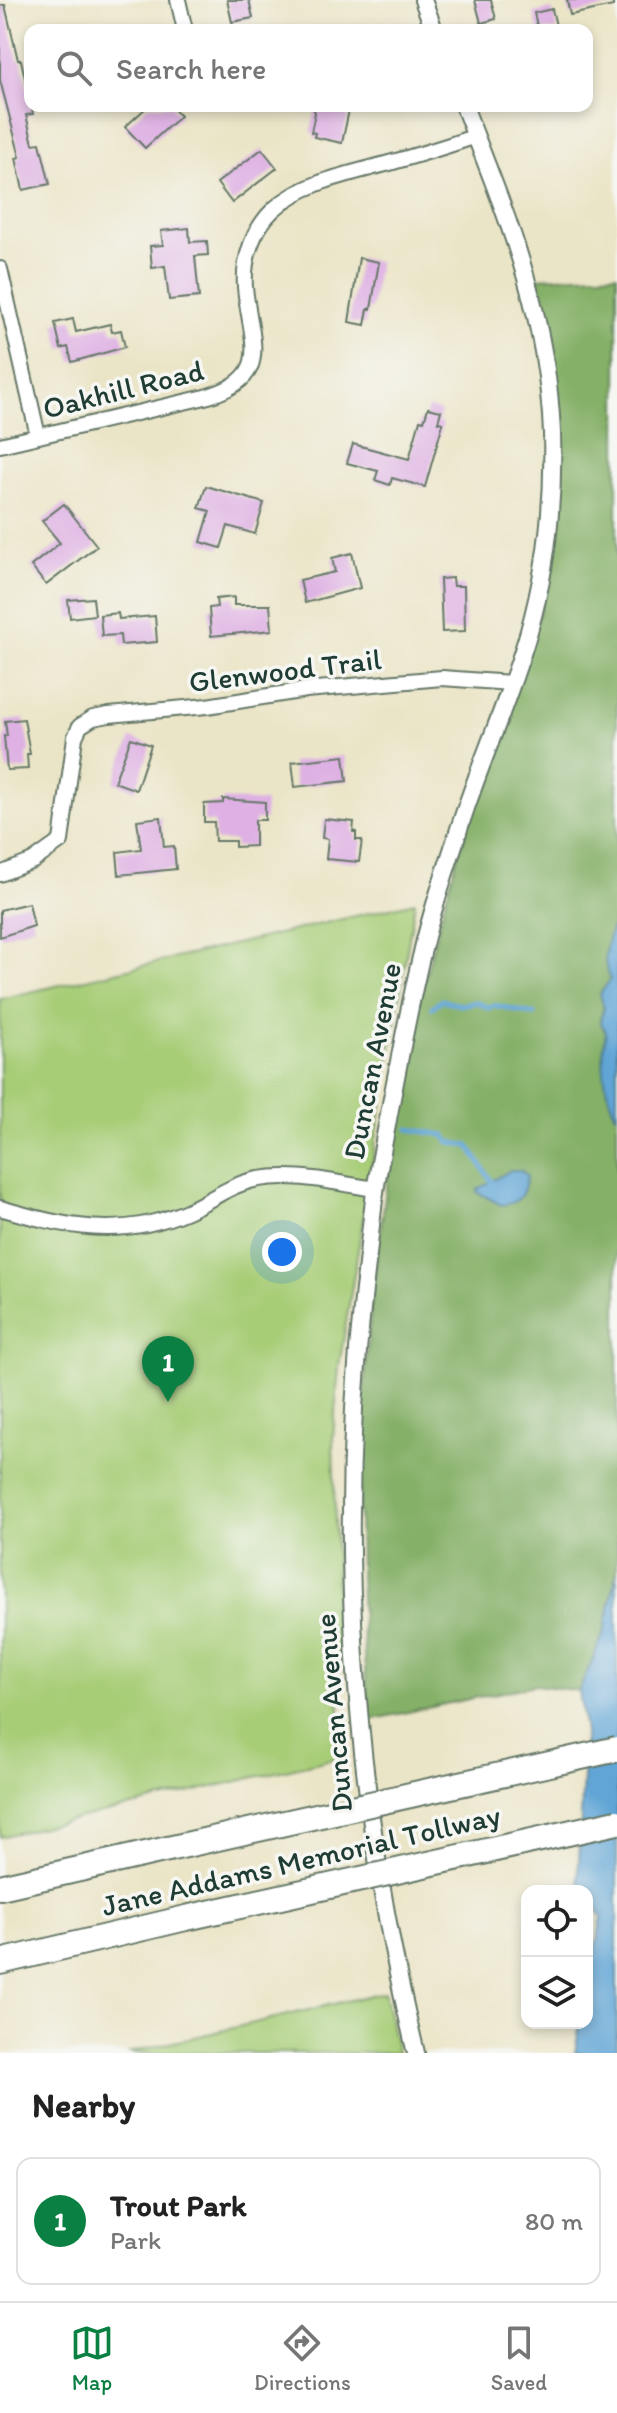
<!DOCTYPE html>
<html lang="en">
<head>
<meta charset="utf-8">
<style>
  body { margin:0; font-family:Itim,sans-serif; background:#f2f2f2; color:#222 }
  .controls { position:absolute; right:24px; bottom:24px; display:grid; overflow:hidden; border-radius:16px; box-shadow:0 4px 12px #0003 }
  .controls button { width:72px; height:72px; display:grid; place-items:center; padding:0; border:0; border-bottom:2px solid #e0e0e0; background:#fff; color:#222; font:40px sans-serif }
  .you { position:absolute; left:282px; top:1252px; width:28px; height:28px; margin:-20px; border:6px solid #fff; border-radius:50%; background:#1a73e8; box-shadow:0 0 0 12px #1a73e833 }
  .badge { display:grid; place-items:center; width:52px; height:52px; border-radius:50%; background:#0b8043; color:#fff; font-size:26px; font-weight:700 }
  .pin { position:absolute; translate:-50% -66px; filter:drop-shadow(0 2px 4px #0008) }
  .pin::after { content:''; position:absolute; top:42px; width:28px; height:24px; background:inherit; clip-path:polygon(0 0,100% 0,50% 100%) }
  .list { margin:0; padding:0; list-style:none }
  h2 { display:flex; justify-content:space-between; align-items:center; height:104px; margin:0; padding:0 32px; font-size:34px }
  h2 small { font-size:26px; font-weight:400; color:#767676 }
  .list li { display:grid; grid-template-columns:52px 1fr auto; gap:24px; align-items:center; box-sizing:border-box; height:128px; margin:0 16px 16px; padding:0 16px; border:2px solid #e0e0e0; border-radius:16px }
  .list b { display:block; font-size:30px; white-space:nowrap }
  .list p { margin:0; font-size:26px; white-space:nowrap; color:#767676 }
  .list em { font-size:26px; font-style:normal; color:#767676 }
  .icon { flex:none; width:44px; height:44px; fill:none; stroke:currentColor; stroke-width:2; stroke-linecap:round; stroke-linejoin:round }
  .map { position:relative; flex:none; width:617px; height:2053px; overflow:hidden }
  .search { position:absolute; background:#fff; box-shadow:0 4px 12px #0003; left:24px; right:24px; top:24px; height:88px; display:flex; align-items:center; gap:20px; box-sizing:border-box; padding:0 28px; border-radius:16px; color:#767676; font-size:30px }
  .sheet { height:248px; background:#fff }
  nav { display:flex; justify-content:space-around; align-items:center; box-sizing:border-box; height:112px; border-top:2px solid #e0e0e0; background:#fff; font-size:22px; color:#767676 }
  nav a { display:grid; justify-items:center; gap:4px }
  nav .on { color:#0b8043 }
  .map>svg:first-child { display:block }
  .green { fill:#a7cd77; stroke:#638556; stroke-width:2 }
  .forest { fill:#85b068; stroke:#52764e; stroke-width:2 }
  .water { fill:#61a5d6; stroke:#407185; stroke-width:2 }
  .lines { fill:none; stroke-linecap:round; stroke-linejoin:round }
  .stream { stroke:#61a5d6; stroke-width:5 }
  .building { fill:#deb0e3 }
  .minor-casing { stroke:#667868; stroke-width:18 }
  .tertiary-casing { stroke:#667868; stroke-width:20 }
  .motorway-casing { stroke:#667868; stroke-width:28 }
  .minor { stroke:#fff; stroke-width:14 }
  .tertiary { stroke:#fff; stroke-width:16 }
  .motorway { stroke:#fff; stroke-width:24 }
  .motorway-bridge-casing { stroke:#667868; stroke-width:28; stroke-linecap:butt }
  .motorway-bridge { stroke:#fff; stroke-width:24 }
  .labels { text-anchor:middle; dominant-baseline:central; stroke-width:7; stroke-linejoin:round; paint-order:stroke }
  .street-label { font-size:30px; fill:#1f3d34; stroke:#f6f6f2 }
</style>
</head>
<body>
<div class="map">
<svg width="617" height="2053" viewBox="0 0 617 2053">
  <rect width="100%" height="100%" fill="#f6f6f2"/>
  <filter id="ink" filterUnits="userSpaceOnUse"><feTurbulence type="fractalNoise" baseFrequency=".0125" numOctaves="2"/><feDisplacementMap in="SourceGraphic" scale="16" xChannelSelector="R" yChannelSelector="G"/><feConvolveMatrix kernelMatrix="1 2 1 2 8 2 1 2 1" color-interpolation-filters="sRGB"/></filter>
  <filter id="wash" filterUnits="userSpaceOnUse"><feTurbulence type="fractalNoise" baseFrequency=".006" numOctaves="4" result="noise"/><feDisplacementMap in="SourceGraphic" scale="32" xChannelSelector="R" yChannelSelector="G"/><feGaussianBlur stdDeviation="1.8" result="paint"/><feColorMatrix in="noise" values="0 0 0 0 0 0 0 0 0 0 0 0 0 0 0 0 0 1.4 0 .05"/><feComposite in="paint" operator="in"/></filter>
  <g filter="url(#wash)">
    <rect width="100%" height="100%" fill="#ebe5c8"/>
    <g class="green">
      <polygon points="415,902 339,1366 333,1438 341,1757 0,1837 0,999"/>
      <polygon points="384,1992 397,2053 128,2053"/>
    </g>
    <path class="forest" d="M 617,274 L 617,916 L 610,931 L 610,980 L 600,1021 L 606,1032 C 601,1058 605,1094 617,1117 L 617,1572 L 604,1633 L 579,1691 L 535,1685 L 370,1720 C 350,1545 360,1364 386,1190 C 395,1125 405,1058 421,994 C 435,940 448,884 466,830 C 507,709 555,607 561,476 C 563,409 550,343 536,278 Z"/>
    <g class="water">
      <path d="M 617,916 L 617,1117 C 604,1092 600,1060 606,1032 L 600,1021 L 604,1008 L 600,994 L 610,980 C 600,958 607,938 617,916 Z"/>
      <path d="M 511,1170 L 521,1170 L 527,1176 C 524,1193 521,1204 501,1205 L 477,1192 L 478,1189 Z"/>
      <polygon points="617,1572 617,2053 575,2053 580,2023 587,2023 587,1984 602,1917 578,1880 585,1733 579,1691 604,1633"/>
    </g>
    <g class="lines">
      <g class="stream">
        <polyline points="432,1007 442,1000 460,1005 476,1002 489,1008 493,1005 534,1014"/>
        <polyline points="409,1129 444,1135 450,1142 469,1146 492,1182"/>
      </g>
    </g>
    <g id="blocks">
      <g class="building">
        <polygon points="227,0 249,0 253,18 232,22"/>
        <polygon points="475,0 491,0 496,19 481,23"/>
        <polygon points="567,0 613,0 613,6 570,15"/>
        <polygon points="0,5 5,5 18,60 21,60 33,114 26,115 33,144 40,143 50,184 23,190 16,158 20,157 0,80"/>
        <polygon points="552,9 557,30 538,30 534,13"/>
        <polygon points="148,106 171,106 180,116 145,148 125,127"/>
        <polygon points="313,106 347,106 346,110 349,110 342,143 314,137 315,133 311,132 315,113"/>
        <polygon points="262,149 277,168 232,203 217,183"/>
        <polygon points="189,228 190,242 207,241 208,255 195,256 199,297 169,300 165,266 152,268 150,246 163,245 161,231"/>
        <polygon points="359,258 379,262 371,309 368,309 365,325 349,322"/>
        <polygon points="73,319 76,332 110,324 112,332 121,330 125,347 72,362 68,347 61,349 55,323"/>
        <polygon points="428,408 441,411 438,422 443,423 425,487 392,478 390,485 375,480 378,471 347,463 353,444 409,459 420,420 424,421"/>
        <polygon points="206,486 264,503 255,534 228,526 221,548 201,542 210,511 199,508"/>
        <polygon points="64,504 97,546 46,585 31,566 60,543 42,521"/>
        <polygon points="352,553 360,588 305,603 300,580 335,572 332,558"/>
        <polygon points="452,578 453,586 464,586 465,631 442,632 440,579"/>
        <polygon points="234,597 234,605 270,605 272,630 211,636 209,608 217,607 216,599"/>
        <polygon points="93,598 95,615 70,618 68,600"/>
        <polygon points="118,613 119,619 155,616 157,642 121,645 120,635 102,636 100,615"/>
        <polygon points="24,719 30,754 27,754 28,769 7,770 4,736 7,736 5,721"/>
        <polygon points="131,738 151,745 136,790 114,782"/>
        <polygon points="344,756 347,781 295,787 292,762"/>
        <polygon points="223,799 265,802 265,820 255,820 255,846 235,847 235,841 215,841 214,822 204,822 204,804 223,803"/>
        <polygon points="161,817 164,847 174,846 176,869 119,875 117,852 141,849 137,820"/>
        <polygon points="324,819 354,822 353,832 356,832 356,840 362,840 359,862 326,859 328,839 322,838"/>
        <polygon points="29,903 34,926 0,937 0,910"/>
      </g>
    </g>
  </g>
  <g filter="url(#ink)">
    <use href="#blocks" fill-opacity="0" stroke="#667868" stroke-width="2"/>
    <g class="lines">
      <g class="minor-casing">
        <g id="minor">
          <polyline points="178,0 185,30"/>
          <polyline points="0,269 38,436"/>
          <path d="M 0,445 L 201,398 C 276,379 250,342 245,287 C 243,258 253,229 274,209 C 305,181 354,173 393,162 C 421,154 448,146 476,136"/>
          <polyline points="0,874 33,861 61,841 75,737 80,726 93,718 109,715 207,706 306,690 442,678 511,683"/>
          <path d="M 0,1208 C 66,1227 121,1240 187,1211 C 211,1201 232,1183 259,1179 C 297,1172 339,1184 376,1189"/>
        </g>
      </g>
      <g class="tertiary-casing">
        <g id="tertiary">
          <polyline points="423,0 434,30"/>
          <path d="M 416,2053 C 354,1800 335,1547 364,1289 C 369,1252 371,1215 377,1179 C 391,1104 404,1028 422,953 C 431,912 446,870 459,829 C 480,762 510,698 529,631 C 547,567 554,499 552,433 C 547,311 507,217 464,106"/>
        </g>
      </g>
      <g class="motorway-casing">
        <g id="motorway">
          <polyline points="0,1887 168,1849"/>
          <polyline points="0,1962 186,1918"/>
        </g>
      </g>
      <use href="#minor" class="minor"/>
      <use href="#tertiary" class="tertiary"/>
      <use href="#motorway" class="motorway"/>
      <g class="motorway-bridge-casing">
        <g id="motorway-bridge">
          <polyline points="168,1849 617,1749"/>
          <polyline points="186,1918 617,1822"/>
        </g>
      </g>
      <use href="#motorway-bridge" class="motorway-bridge"/>
    </g>
  </g>
  <g class="labels">
    <g class="street-label">
      <text transform="translate(123 389) rotate(-14)">Oakhill Road</text>
      <text transform="translate(285 670) rotate(-7)">Glenwood Trail</text>
      <text transform="translate(372 1061) rotate(-79)">Duncan Avenue</text>
      <text transform="translate(333 1713) rotate(-95)">Duncan Avenue</text>
      <text transform="translate(301 1860) rotate(-13)">Jane Addams Memorial Tollway</text>
    </g>
  </g>
</svg>
<div class="controls">
<button><svg class="icon" aria-label="locate" viewBox="0 0 24 24"><circle cx="12" cy="12" r="6"/><path d="M12 2v4M12 18v4M2 12h4M18 12h4"/></svg></button>
<button><svg class="icon" aria-label="layers" viewBox="0 0 24 24"><path d="M12 4l9 5-9 5-9-5zM3 14l9 5 9-5"/></svg></button>
</div>
<div class="you"></div>
<div class="pin badge" style="left:168px;top:1402px">1</div>
<div class="search"><svg class="icon" aria-label="search" viewBox="0 0 24 24"><circle cx="10" cy="10" r="6"/><path d="M15 15l6 6"/></svg>Search here</div>
</div>
<section class="sheet">
<h2>Nearby<small></small></h2>
<ul class="list">
<li><span class="badge">1</span><div><b>Trout Park</b><p>Park</p></div><em>80 m</em></li>
</ul>
</section>
<nav>
<a class="on"><svg class="icon" aria-label="map" viewBox="0 0 24 24"><path d="M3 6l6-2 6 2 6-2v14l-6 2-6-2-6 2zM9 4v14M15 6v14"/></svg>Map</a>
<a><svg class="icon" aria-label="directions" viewBox="0 0 24 24"><path d="M12 3l9 9-9 9-9-9zM9 14v-3h6M13 9l2 2-2 2"/></svg>Directions</a>
<a><svg class="icon" aria-label="saved" viewBox="0 0 24 24"><path d="M7 4h10v16l-5-4-5 4z"/></svg>Saved</a>
</nav>
</body>
</html>
